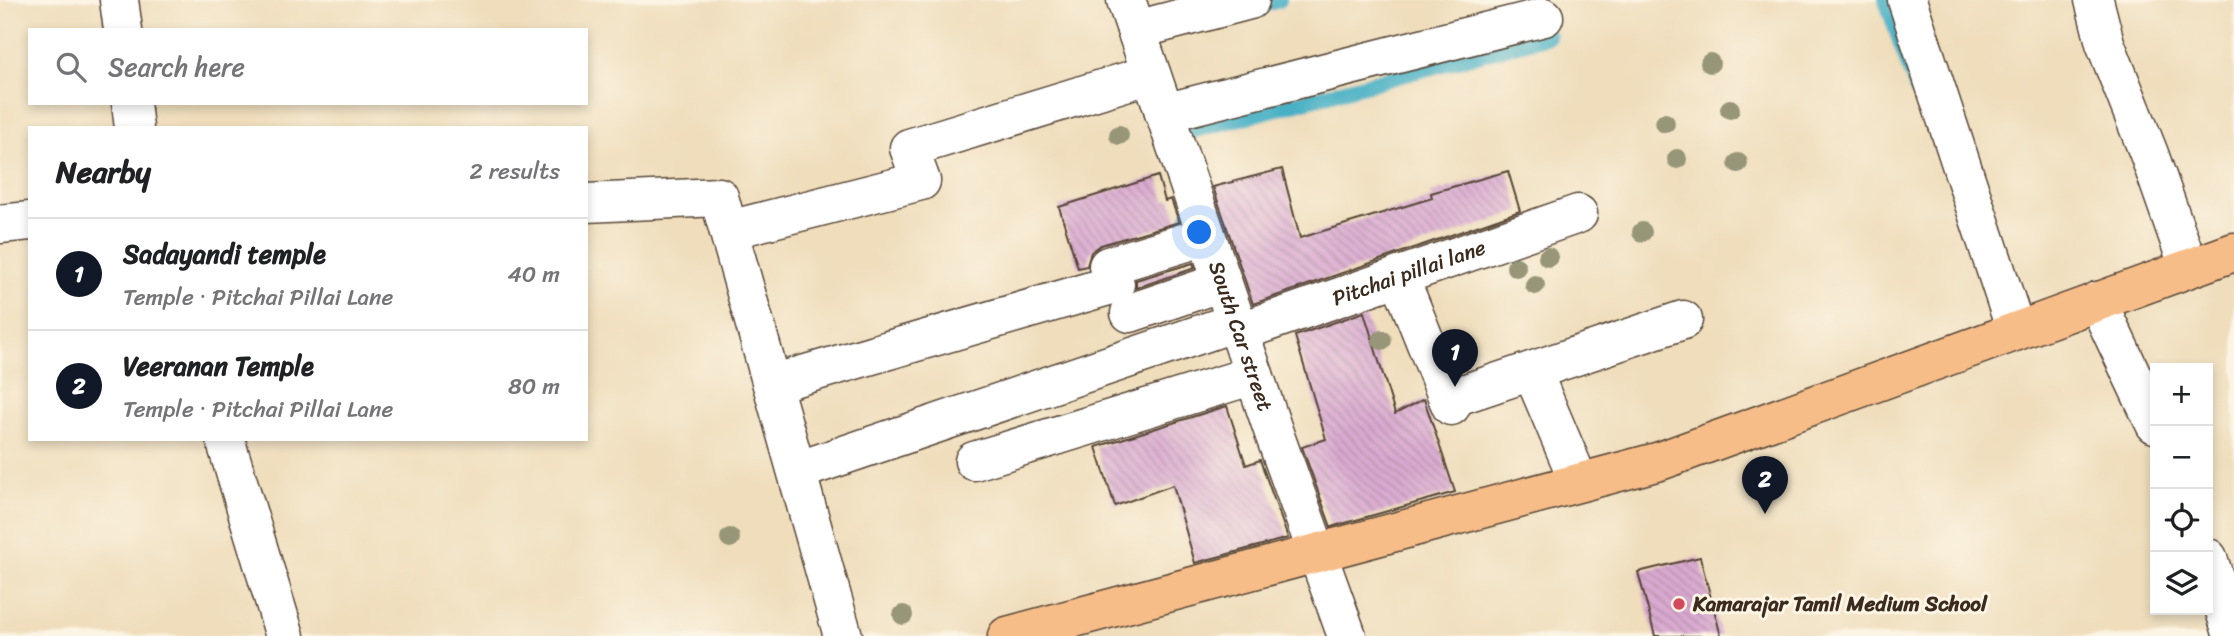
<!DOCTYPE html>
<html lang="en">
<head>
<meta charset="utf-8">
<style>
  body { margin:0; font-family:Sriracha,sans-serif; background:#f6f6f6; color:#202124 }
  .controls { position:absolute; right:21px; bottom:21px; display:grid; overflow:hidden; border-radius:0px; box-shadow:0 4px 10px #0003 }
  .controls button { width:63px; height:63px; display:grid; place-items:center; padding:0; border:0; border-bottom:2px solid #e0e0e0; background:#fff; color:#202124; font:35px sans-serif }
  .you { position:absolute; left:1200px; top:233px; width:24px; height:24px; margin:-18px; border:5px solid #fff; border-radius:50%; background:#1a73e8; box-shadow:0 0 0 10px #1a73e833 }
  .badge { display:grid; place-items:center; width:46px; height:46px; border-radius:50%; background:#111827; color:#fff; font-size:23px; font-weight:700 }
  .pin { position:absolute; translate:-50% -58px; filter:drop-shadow(0 2px 4px #0008) }
  .pin::after { content:''; position:absolute; top:37px; width:24px; height:21px; background:inherit; clip-path:polygon(0 0,100% 0,50% 100%) }
  .list { margin:0; padding:0; list-style:none }
  h2 { display:flex; justify-content:space-between; align-items:center; height:91px; margin:0; padding:0 28px; font-size:30px }
  h2 small { font-size:23px; font-weight:400; color:#757577 }
  .list li { display:grid; grid-template-columns:46px 1fr auto; gap:21px; align-items:center; box-sizing:border-box; height:112px; padding:0 28px; border-top:2px solid #e0e0e0 }
  .list b { display:block; font-size:26px; white-space:nowrap }
  .list p { margin:0; font-size:23px; white-space:nowrap; color:#757577 }
  .list em { font-size:23px; font-style:normal; color:#757577 }
  .icon { flex:none; width:38px; height:38px; fill:none; stroke:currentColor; stroke-width:2; stroke-linecap:round; stroke-linejoin:round }
  .map { position:relative; flex:none; width:2234px; height:636px; overflow:hidden }
  .search { position:absolute; background:#fff; box-shadow:0 4px 10px #0003; left:28px; top:28px; width:560px; height:77px; display:flex; align-items:center; gap:18px; box-sizing:border-box; padding:0 24px; border-radius:0px; color:#757577; font-size:26px }
  .panel { position:absolute; background:#fff; box-shadow:0 4px 10px #0003; left:28px; top:126px; width:560px; height:315px; border-radius:0px }
  .map>svg:first-child { display:block }
  .lines { fill:none; stroke-linecap:round; stroke-linejoin:round }
  .stream { stroke:#47b0c5; stroke-width:16 }
  .building { fill:url(#building-back-hatch) }
  .street-casing { stroke:#564536; stroke-width:41 }
  .primary-casing { stroke:#564536; stroke-width:41 }
  .street { stroke:#fff; stroke-width:38 }
  .primary { stroke:#f7bd88; stroke-width:38 }
  .tree { fill:#979678 }
  .poi-dot { fill:#d1495b; stroke:#fcf5e5; stroke-width:2.5 }
  .labels { text-anchor:middle; dominant-baseline:central; stroke-width:6; stroke-linejoin:round; paint-order:stroke }
  .street-label { font-size:21px; fill:#3b2a1e; stroke:#fcf5e5 }
  .poi-label { font-size:21px; font-weight:bold; fill:#3b2a1e; stroke:#fcf5e5; text-anchor:start }
</style>
</head>
<body>
<div class="map">
<svg width="2234" height="636" viewBox="0 0 2234 636">
  <defs>
    <pattern id="building-back-hatch" width="6" height="6" patternUnits="userSpaceOnUse" patternTransform="scale(1.75)"><rect width="6" height="6" fill="#daaad1"/><path d="M-1 5l2 2M0 0l6 6M5-1l2 2" fill="none" stroke="#b28ba9"/></pattern>
  </defs>
  <rect width="100%" height="100%" fill="#fcf5e5"/>
  <filter id="ink" filterUnits="userSpaceOnUse"><feTurbulence type="fractalNoise" baseFrequency=".0143" numOctaves="2"/><feDisplacementMap in="SourceGraphic" scale="14" xChannelSelector="R" yChannelSelector="G"/><feConvolveMatrix kernelMatrix="1 2 1 2 8 2 1 2 1" color-interpolation-filters="sRGB"/></filter>
  <filter id="wash" filterUnits="userSpaceOnUse"><feTurbulence type="fractalNoise" baseFrequency=".00686" numOctaves="4" result="noise"/><feDisplacementMap in="SourceGraphic" scale="28" xChannelSelector="R" yChannelSelector="G"/><feGaussianBlur stdDeviation="1.57" result="paint"/><feColorMatrix in="noise" values="0 0 0 0 0 0 0 0 0 0 0 0 0 0 0 0 0 1.4 0 .05"/><feComposite in="paint" operator="in"/></filter>
  <g filter="url(#wash)">
    <rect width="100%" height="100%" fill="#efddbb"/>
    <g class="lines">
      <g class="stream">
        <polyline points="1886,0 1917,90"/>
        <polyline points="1247,9 1279,0"/>
        <polyline points="1187,145 1184,133 1548,36"/>
      </g>
    </g>
    <g id="blocks">
      <g class="building">
        <polygon points="1282,169 1300,238 1432,198 1431,193 1508,171 1520,211 1253,304 1213,187"/>
        <polygon points="1158,176 1165,201 1171,199 1179,222 1101,245 1091,252 1087,266 1078,268 1059,207"/>
        <polygon points="1193,263 1195,268 1136,288 1136,280"/>
        <polygon points="1364,312 1395,414 1424,399 1455,492 1331,527 1302,447 1326,439 1295,336"/>
        <polygon points="1227,406 1246,465 1260,460 1288,538 1195,563 1173,485 1115,506 1096,447"/>
        <polygon points="1700,557 1721,636 1655,636 1638,572"/>
      </g>
    </g>
  </g>
  <g filter="url(#ink)">
    <use href="#blocks" fill-opacity="0" stroke="#564536" stroke-width="2"/>
    <g class="lines">
      <g class="street-casing">
        <g id="street">
          <polyline points="119,0 123,30"/>
          <path id="s1" d="M 1126,0 L 1275,436 L 1347,636"/>
          <polyline points="1907,0 2016,331"/>
          <polyline points="2094,0 2105,43 2149,154 2189,268"/>
          <polyline points="1136,30 1250,0"/>
          <polyline points="131,103 134,128"/>
          <polyline points="1164,113 1544,17"/>
          <polyline points="586,203 719,197 843,636"/>
          <polyline points="0,224 30,221"/>
          <polyline points="729,230 921,181 909,148 1151,74"/>
          <polyline points="1399,276 1451,406"/>
          <polyline points="2097,301 2155,424"/>
          <polyline points="1130,313 1222,282"/>
          <path id="s2" d="M 1239,332 L 1578,214"/>
          <polyline points="1532,371 1579,482"/>
          <polyline points="772,384 1115,284 1108,266 1206,236"/>
          <polyline points="1448,399 1683,320"/>
          <polyline points="225,439 285,636"/>
          <polyline points="974,461 1254,375"/>
          <polyline points="797,471 1236,322"/>
          <polyline points="2208,558 2233,636"/>
        </g>
      </g>
      <g class="primary-casing">
        <polyline id="primary" points="1007,636 1660,461 2234,252"/>
      </g>
      <use href="#street" class="street"/>
      <use href="#primary" class="primary"/>
    </g>
    <g class="tree">
      <circle cx="1710" cy="63" r="10"/>
      <circle cx="1730" cy="109" r="10"/>
      <circle cx="1665" cy="123" r="10"/>
      <circle cx="1119" cy="135" r="10"/>
      <circle cx="1677" cy="159" r="10"/>
      <circle cx="1738" cy="163" r="10"/>
      <circle cx="1642" cy="232" r="10"/>
      <circle cx="1548" cy="257" r="10"/>
      <circle cx="1516" cy="267" r="10"/>
      <circle cx="1535" cy="285" r="10"/>
      <circle cx="1382" cy="340" r="10"/>
      <circle cx="730" cy="538" r="10"/>
      <circle cx="903" cy="615" r="10"/>
    </g>
  </g>
  <circle class="poi-dot" cx="1679" cy="604" r="7"/>
  <g class="labels">
    <g class="street-label">
      <text stroke="none"><textPath href="#s2" startOffset="180">Pitchai pillai lane</textPath></text>
      <text stroke="none"><textPath href="#s1" startOffset="355">South Car street</textPath></text>
    </g>
    <g class="poi-label">
      <text x="1693" y="604">Kamarajar Tamil Medium School</text>
    </g>
  </g>
</svg>
<div class="controls">
<button>+</button>
<button>−</button>
<button><svg class="icon" aria-label="locate" viewBox="0 0 24 24"><circle cx="12" cy="12" r="6"/><path d="M12 2v4M12 18v4M2 12h4M18 12h4"/></svg></button>
<button><svg class="icon" aria-label="layers" viewBox="0 0 24 24"><path d="M12 4l9 5-9 5-9-5zM3 14l9 5 9-5"/></svg></button>
</div>
<div class="you"></div>
<div class="pin badge" style="left:1455px;top:387px">1</div>
<div class="pin badge" style="left:1765px;top:514px">2</div>
<div class="search"><svg class="icon" aria-label="search" viewBox="0 0 24 24"><circle cx="10" cy="10" r="6"/><path d="M15 15l6 6"/></svg>Search here</div>
<section class="panel">
<h2>Nearby<small>2 results</small></h2>
<ul class="list">
<li><span class="badge">1</span><div><b>Sadayandi temple</b><p>Temple · Pitchai Pillai Lane</p></div><em>40 m</em></li>
<li><span class="badge">2</span><div><b>Veeranan Temple</b><p>Temple · Pitchai Pillai Lane</p></div><em>80 m</em></li>
</ul>
</section>
</div>
</body>
</html>
